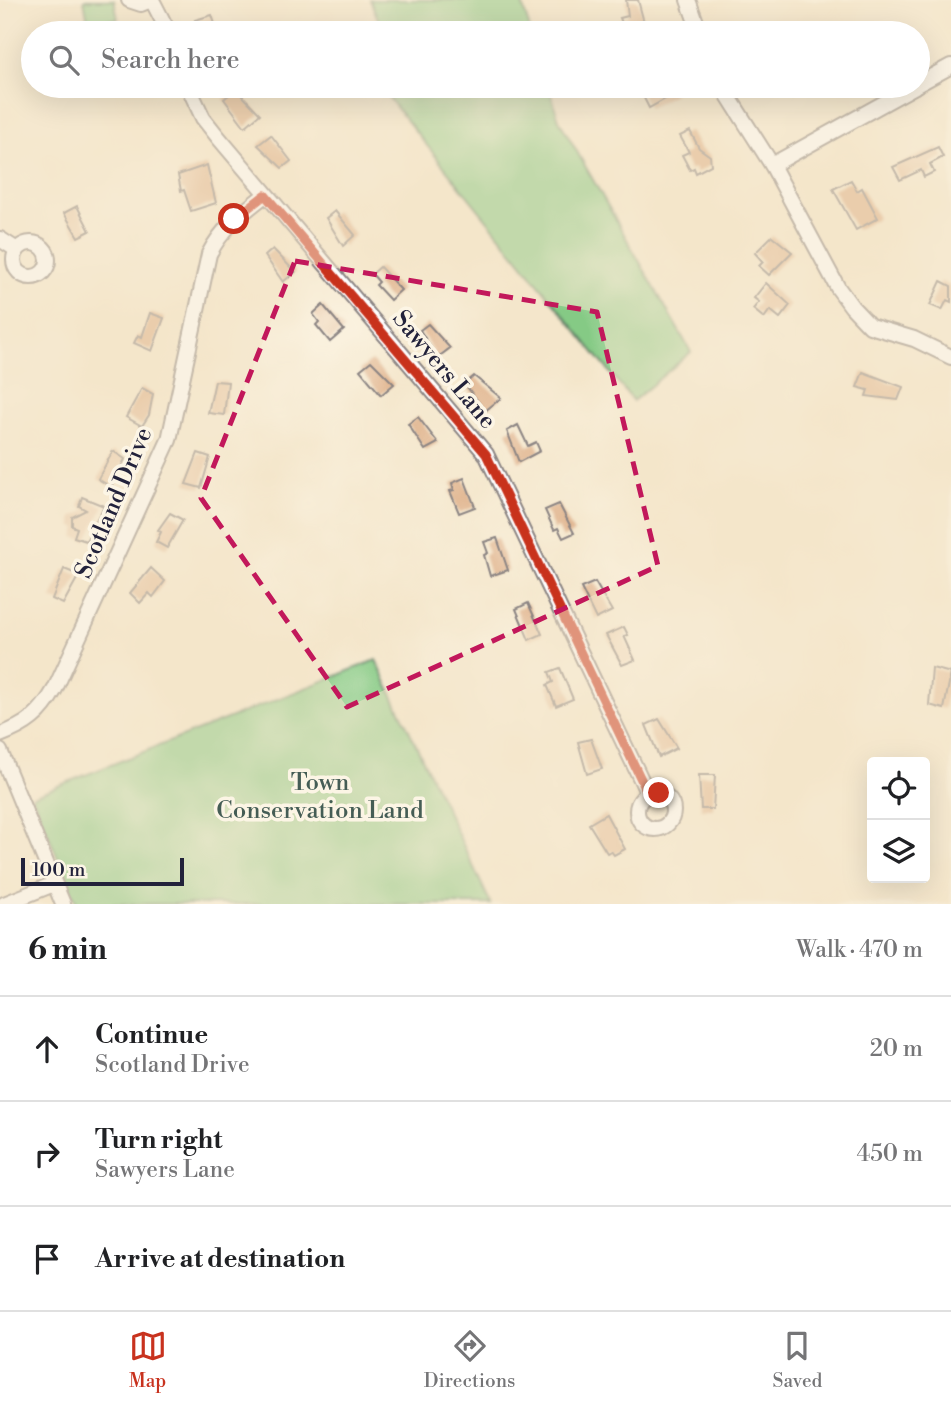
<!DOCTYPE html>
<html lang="en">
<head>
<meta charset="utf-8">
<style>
  body { margin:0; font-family:"Libre Bodoni",serif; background:#f2f2f2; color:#202124 }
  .controls { position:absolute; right:21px; bottom:21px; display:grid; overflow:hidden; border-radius:7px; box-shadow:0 7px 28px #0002 }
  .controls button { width:63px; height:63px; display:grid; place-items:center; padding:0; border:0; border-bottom:2px solid #e0e0e0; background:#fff; color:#202124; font:35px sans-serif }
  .scale { position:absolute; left:21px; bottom:18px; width:163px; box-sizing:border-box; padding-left:7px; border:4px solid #22223b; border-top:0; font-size:19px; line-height:24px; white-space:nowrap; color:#22223b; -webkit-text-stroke:5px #fcf5e5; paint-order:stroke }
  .stop { position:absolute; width:21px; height:21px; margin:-16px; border:5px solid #c8321e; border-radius:50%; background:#fff }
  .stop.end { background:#c8321e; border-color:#fff; box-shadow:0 2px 7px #0008 }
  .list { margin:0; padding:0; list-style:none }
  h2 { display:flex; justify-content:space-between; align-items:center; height:91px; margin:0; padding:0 28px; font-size:30px }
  h2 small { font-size:23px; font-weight:400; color:#757577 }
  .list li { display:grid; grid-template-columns:46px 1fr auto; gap:21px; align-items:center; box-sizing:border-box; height:105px; padding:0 28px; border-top:2px solid #e0e0e0 }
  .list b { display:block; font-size:26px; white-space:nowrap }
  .list p { margin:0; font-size:23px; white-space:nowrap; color:#757577 }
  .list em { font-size:23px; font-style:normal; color:#757577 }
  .icon { flex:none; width:38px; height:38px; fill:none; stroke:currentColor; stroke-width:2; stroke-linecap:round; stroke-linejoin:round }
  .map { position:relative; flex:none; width:951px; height:904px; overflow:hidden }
  .search { position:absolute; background:#fff; box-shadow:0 7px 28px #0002; left:21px; right:21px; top:21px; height:77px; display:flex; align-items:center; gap:18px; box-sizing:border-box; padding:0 24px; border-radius:38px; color:#757577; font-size:26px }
  .sheet { height:406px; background:#fff }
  nav { display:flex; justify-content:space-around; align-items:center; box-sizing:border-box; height:98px; border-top:2px solid #e0e0e0; background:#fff; font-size:19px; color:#757577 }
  nav a { display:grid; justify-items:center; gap:4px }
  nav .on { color:#c8321e }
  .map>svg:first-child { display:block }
  .park { fill:#85ca85; stroke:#547660; stroke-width:2 }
  .building { fill:#deaf87 }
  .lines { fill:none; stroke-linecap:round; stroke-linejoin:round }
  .minor-casing { stroke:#8b8483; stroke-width:18 }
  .minor { stroke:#fff; stroke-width:14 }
  .route { stroke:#c8321e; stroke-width:9 }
  .marked { fill:none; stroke:#c2185b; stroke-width:5; stroke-dasharray:14 9; stroke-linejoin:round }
  .labels { text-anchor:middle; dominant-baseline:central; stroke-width:7; stroke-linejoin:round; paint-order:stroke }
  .street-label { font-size:24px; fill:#22223b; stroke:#fcf5e5 }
  .park-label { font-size:24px; fill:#455d55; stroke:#fcf5e5 }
</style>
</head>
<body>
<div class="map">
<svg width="951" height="904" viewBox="0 0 951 904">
  <rect width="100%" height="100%" fill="#fcf5e5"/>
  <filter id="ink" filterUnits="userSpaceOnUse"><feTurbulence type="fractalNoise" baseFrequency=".0143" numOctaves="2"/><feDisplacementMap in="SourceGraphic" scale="14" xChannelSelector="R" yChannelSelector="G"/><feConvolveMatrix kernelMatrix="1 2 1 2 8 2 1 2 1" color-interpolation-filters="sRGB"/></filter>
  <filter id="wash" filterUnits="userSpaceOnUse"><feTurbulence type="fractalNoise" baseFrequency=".00686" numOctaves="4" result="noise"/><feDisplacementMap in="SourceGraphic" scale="28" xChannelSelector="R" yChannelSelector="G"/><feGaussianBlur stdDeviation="1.57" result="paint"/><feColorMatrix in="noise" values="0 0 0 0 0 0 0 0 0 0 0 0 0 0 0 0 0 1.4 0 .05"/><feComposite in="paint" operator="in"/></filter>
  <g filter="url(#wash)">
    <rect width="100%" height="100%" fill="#f4e6cb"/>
    <g class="park">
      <polygon points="84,0 114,0 118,19 88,22"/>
      <polygon points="370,0 521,0 531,33 384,33"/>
      <polygon points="379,86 548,86 559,120 691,352 633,401"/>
      <polygon points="376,660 491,904 77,904 32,796"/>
    </g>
    <g id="blocks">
      <g class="building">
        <polygon points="626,0 638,0 646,30 634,33 631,25 624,28 620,18 628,16"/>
        <polygon points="212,15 218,33 199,33 195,20"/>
        <polygon points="638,86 670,86 674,94 649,108"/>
        <polygon points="236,89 260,114 245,127 224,99"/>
        <polygon points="690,131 699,148 710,156 711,165 696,173 694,168 690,170 682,155 689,152 680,136"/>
        <polygon points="271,135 291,161 282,168 258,145"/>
        <polygon points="938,147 943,157 930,164 934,172 924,177 921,170 900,180 893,167"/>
        <polygon points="207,165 216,203 191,211 184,190 181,191 178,175"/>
        <polygon points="851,180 857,191 862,188 878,218 856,230 833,189"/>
        <polygon points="77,206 90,231 78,237 64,213"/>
        <polygon points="335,211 355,235 343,246 326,218"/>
        <polygon points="772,236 792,252 769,275 759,266 763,262 755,253"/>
        <polygon points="273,249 295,272 283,282 265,256"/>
        <polygon points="380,267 401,290 390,300 376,285 379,282 372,274"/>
        <polygon points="941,281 951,286 951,302 947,300 942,310 930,305"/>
        <polygon points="766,283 790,305 780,318 770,310 764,318 753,309 759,302 754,298"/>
        <polygon points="323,305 344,330 330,342 316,325 319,322 313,314"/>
        <polygon points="150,313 164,318 152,351 134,343 138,335 142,337"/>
        <polygon points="428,324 450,348 437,358 420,330"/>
        <polygon points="371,361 394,384 381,395 360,370"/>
        <polygon points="863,372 903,387 898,400 866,396 868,390 857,387"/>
        <polygon points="474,376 501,398 485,411 465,384"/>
        <polygon points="215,381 228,382 224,415 208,413"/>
        <polygon points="142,388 153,394 149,415 142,426 126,417"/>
        <polygon points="418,417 438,443 425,450 408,424"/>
        <polygon points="518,425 528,446 536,442 540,451 519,462 507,431"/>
        <polygon points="113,451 125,459 111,487 98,479"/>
        <polygon points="198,453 210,457 201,488 186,484"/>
        <polygon points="464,478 475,507 459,513 450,491 454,490 452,483"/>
        <polygon points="82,497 104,506 86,541 74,537 77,528 72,526 72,517 86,510 79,506"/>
        <polygon points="559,504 574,533 563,538 558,528 554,530 545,510"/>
        <polygon points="170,513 183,520 167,548 156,542 161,532 158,530"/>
        <polygon points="497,538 508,570 490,576 484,555 488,553 484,542"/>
        <polygon points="151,568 165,581 153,597 149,593 140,603 130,593"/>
        <polygon points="64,569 79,575 63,604 52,599"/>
        <polygon points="595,582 612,611 596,619 581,588"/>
        <polygon points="528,603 542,634 529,640 516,609"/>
        <polygon points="624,627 628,635 624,636 635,660 622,665 606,635"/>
        <polygon points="560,668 573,699 556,706 547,685 553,682 549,672"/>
        <polygon points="932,668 951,673 944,709 929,705"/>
        <polygon points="659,719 677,748 659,757 646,725"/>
        <polygon points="591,739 602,769 587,774 578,742"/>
        <polygon points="699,775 715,775 713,809 701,809"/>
        <polygon points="606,814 625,849 614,855 611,851 607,853 589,824"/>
      </g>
    </g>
  </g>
  <g filter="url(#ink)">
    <use href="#blocks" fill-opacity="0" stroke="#8b8483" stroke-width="2"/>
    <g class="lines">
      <g class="minor-casing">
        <g id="minor">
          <polyline points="129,0 141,4 151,0"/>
          <polyline points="152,0 169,33"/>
          <polyline points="688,0 700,33"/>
          <polyline points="918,84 951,66"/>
          <polyline points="188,86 203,118 218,137 486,454 648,794"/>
          <polyline points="722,86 772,165 838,288 852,307 870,326 914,339 951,357"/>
          <polyline points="772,165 915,86"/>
          <polyline points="0,239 17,250"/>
          <circle cx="31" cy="260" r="17"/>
          <path d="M 0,735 C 27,725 41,714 55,689 L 169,440 L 209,254 C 223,227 242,213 265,195"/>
          <polyline points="0,751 63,904"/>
          <circle cx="655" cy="811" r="18"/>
          <polyline points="4,904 54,884"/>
        </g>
      </g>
      <use href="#minor" class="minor"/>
    </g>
  </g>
  <g class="lines" filter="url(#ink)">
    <polyline class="route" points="234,219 265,195 486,454 648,794 659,793"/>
  </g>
  <path d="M0 0H951V904H0ZM 295,261 L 597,312 L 658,566 L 347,707 L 201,498 Z" fill="#f4e6cb" fill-opacity=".55" fill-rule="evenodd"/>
  <path class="marked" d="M 295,261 L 597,312 L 658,566 L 347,707 L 201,498 Z"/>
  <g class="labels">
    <g class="street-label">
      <text transform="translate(444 370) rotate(50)">Sawyers Lane</text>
      <text transform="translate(114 503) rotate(-67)">Scotland Drive</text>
    </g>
    <g class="park-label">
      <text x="320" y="783">Town<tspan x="320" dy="28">Conservation Land</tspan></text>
    </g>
  </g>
</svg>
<div class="controls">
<button><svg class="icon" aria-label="locate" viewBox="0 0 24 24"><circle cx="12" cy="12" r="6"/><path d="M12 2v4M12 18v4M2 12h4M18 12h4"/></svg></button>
<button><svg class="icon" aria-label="layers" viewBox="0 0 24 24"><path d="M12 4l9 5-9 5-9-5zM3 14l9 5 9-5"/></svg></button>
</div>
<div class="scale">100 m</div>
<div class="stop" style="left:234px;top:219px"></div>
<div class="stop end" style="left:659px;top:793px"></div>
<div class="search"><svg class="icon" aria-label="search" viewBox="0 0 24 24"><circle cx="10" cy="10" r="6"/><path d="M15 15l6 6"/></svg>Search here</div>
</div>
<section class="sheet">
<h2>6 min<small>Walk · 470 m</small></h2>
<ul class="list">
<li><svg class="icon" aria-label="ahead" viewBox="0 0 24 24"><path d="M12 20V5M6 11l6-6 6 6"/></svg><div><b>Continue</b><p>Scotland Drive</p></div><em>20 m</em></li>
<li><svg class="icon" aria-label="right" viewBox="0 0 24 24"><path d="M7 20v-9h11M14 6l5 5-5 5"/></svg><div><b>Turn right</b><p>Sawyers Lane</p></div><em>450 m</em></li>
<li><svg class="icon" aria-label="arrive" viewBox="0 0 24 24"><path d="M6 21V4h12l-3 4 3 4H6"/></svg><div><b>Arrive at destination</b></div></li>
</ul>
</section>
<nav>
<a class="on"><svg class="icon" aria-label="map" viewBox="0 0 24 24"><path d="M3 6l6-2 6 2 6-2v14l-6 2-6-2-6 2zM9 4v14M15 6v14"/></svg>Map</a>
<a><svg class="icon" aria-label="directions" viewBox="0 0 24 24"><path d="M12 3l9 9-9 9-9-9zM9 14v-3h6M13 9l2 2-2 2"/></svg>Directions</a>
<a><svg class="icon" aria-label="saved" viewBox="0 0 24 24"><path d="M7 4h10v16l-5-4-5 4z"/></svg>Saved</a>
</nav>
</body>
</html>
